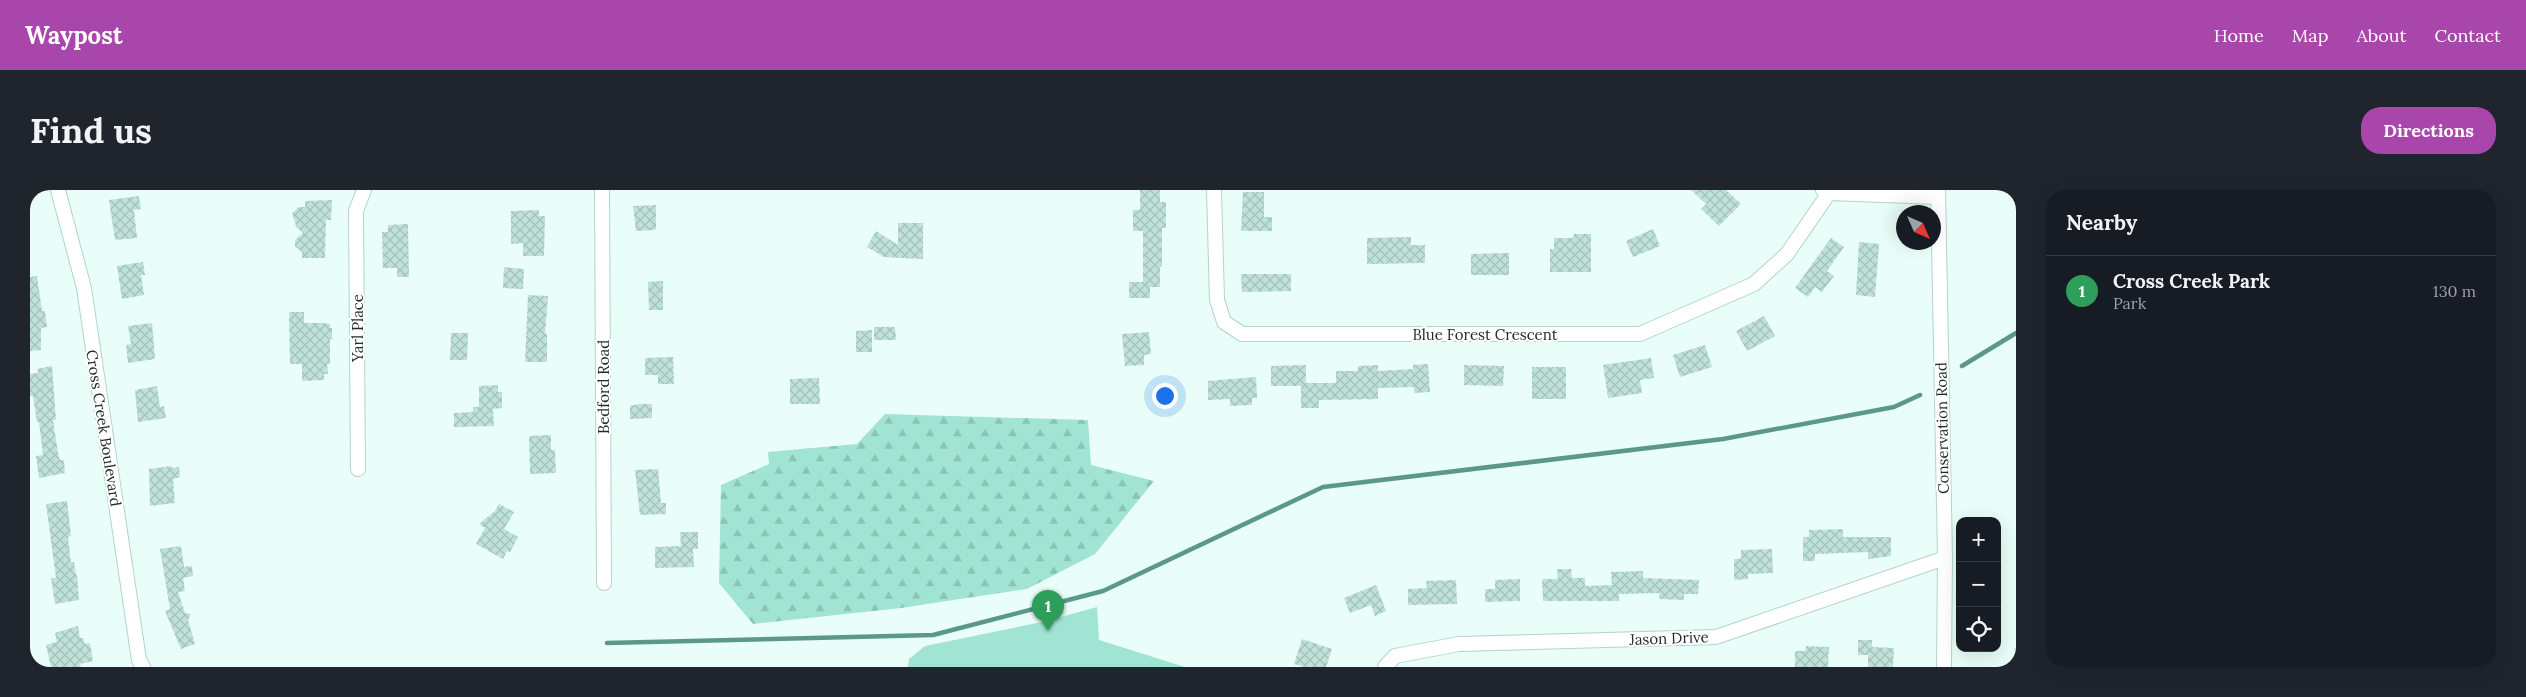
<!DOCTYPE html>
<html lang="en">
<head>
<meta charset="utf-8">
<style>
  body { margin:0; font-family:Lora,serif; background:#20242c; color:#f1f3f6 }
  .controls { position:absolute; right:15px; bottom:15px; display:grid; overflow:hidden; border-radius:10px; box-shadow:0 5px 20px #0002 }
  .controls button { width:45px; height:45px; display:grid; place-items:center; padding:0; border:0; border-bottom:1px solid #363941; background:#171b24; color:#f1f3f6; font:25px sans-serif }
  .compass { position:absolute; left:1866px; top:15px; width:45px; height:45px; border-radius:50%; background:#171b24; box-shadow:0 5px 20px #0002; rotate:135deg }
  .you { position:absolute; left:1134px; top:205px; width:18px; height:18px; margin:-12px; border:4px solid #fff; border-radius:50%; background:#1a73e8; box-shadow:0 0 0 8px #1a73e833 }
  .badge { display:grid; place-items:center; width:32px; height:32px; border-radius:50%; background:#a846ac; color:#fff; font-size:16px; font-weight:700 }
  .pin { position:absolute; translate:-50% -41px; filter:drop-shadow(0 1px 2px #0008) }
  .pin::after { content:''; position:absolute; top:26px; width:18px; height:15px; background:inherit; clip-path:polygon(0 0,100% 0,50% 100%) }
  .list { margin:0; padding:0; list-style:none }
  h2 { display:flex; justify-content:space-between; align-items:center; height:65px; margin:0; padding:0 20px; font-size:21px }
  h2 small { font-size:16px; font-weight:400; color:#9ea1a6 }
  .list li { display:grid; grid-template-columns:32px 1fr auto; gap:15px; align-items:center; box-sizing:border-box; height:70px; padding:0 20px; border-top:1px solid #363941 }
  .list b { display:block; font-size:19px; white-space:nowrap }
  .list p { margin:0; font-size:16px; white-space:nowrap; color:#9ea1a6 }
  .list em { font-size:16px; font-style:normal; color:#9ea1a6 }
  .icon { flex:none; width:28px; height:28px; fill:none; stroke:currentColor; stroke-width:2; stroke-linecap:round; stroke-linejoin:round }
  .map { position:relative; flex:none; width:1986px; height:477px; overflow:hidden; border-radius:20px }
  header { display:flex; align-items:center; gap:30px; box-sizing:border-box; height:70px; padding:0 25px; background:#a846ac; color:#fff }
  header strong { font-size:24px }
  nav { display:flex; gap:28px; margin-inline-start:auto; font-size:18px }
  .intro { display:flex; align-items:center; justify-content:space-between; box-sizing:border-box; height:120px; padding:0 30px }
  h1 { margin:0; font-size:35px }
  .button { padding:12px 22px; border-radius:20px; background:#a846ac; color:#fff; font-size:18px; font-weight:700 }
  main { display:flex; gap:30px; padding:0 30px }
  aside { flex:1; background:#171b24; border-radius:20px; box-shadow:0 5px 20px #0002 }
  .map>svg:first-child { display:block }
  .forest { fill:url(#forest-firs) }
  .green { fill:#a1e4d3 }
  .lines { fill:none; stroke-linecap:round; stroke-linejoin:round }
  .stream { stroke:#5b9889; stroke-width:4.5 }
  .building { fill:url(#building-cross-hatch) }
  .minor-casing { stroke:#b2d4ca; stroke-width:16 }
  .minor { stroke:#fff; stroke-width:14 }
  .labels { text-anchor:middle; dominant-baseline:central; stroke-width:4; stroke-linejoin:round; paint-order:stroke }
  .street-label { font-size:15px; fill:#202e2a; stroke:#fff }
</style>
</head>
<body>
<header>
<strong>Waypost</strong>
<nav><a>Home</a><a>Map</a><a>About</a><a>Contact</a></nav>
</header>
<div class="intro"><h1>Find us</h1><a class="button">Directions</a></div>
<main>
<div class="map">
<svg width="1986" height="477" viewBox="0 0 1986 477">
  <defs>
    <pattern id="forest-firs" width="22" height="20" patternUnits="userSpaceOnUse" patternTransform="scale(1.25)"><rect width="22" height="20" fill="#a1e4d3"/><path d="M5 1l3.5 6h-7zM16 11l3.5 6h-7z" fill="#8ac4b5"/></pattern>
    <pattern id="building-cross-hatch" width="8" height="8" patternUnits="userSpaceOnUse" patternTransform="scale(1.25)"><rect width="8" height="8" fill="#bfe2d8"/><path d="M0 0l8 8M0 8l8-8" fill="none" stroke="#a4c2ba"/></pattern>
  </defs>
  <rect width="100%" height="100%" fill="#e9fef8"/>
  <polygon class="forest" points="855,224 1058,230 1061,275 1124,291 1065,364 997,399 871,418 723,434 689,393 691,295 739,274 738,262 827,254"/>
  <polygon class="green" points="1067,417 1069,450 1155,477 878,477 879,469 895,456 1012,432"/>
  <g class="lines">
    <g class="stream">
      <polyline points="1932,176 1986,143"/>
      <polyline points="577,453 903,445 1073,401 1293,297 1693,249 1864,217 1890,205"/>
    </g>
  </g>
  <g class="building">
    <polygon points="1110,0 1130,0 1130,12 1136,12 1136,38 1132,38 1132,77 1130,77 1130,97 1120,97 1120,108 1099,108 1099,92 1113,92 1113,41 1103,41 1103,20 1110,20"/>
    <polygon points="1661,0 1696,0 1711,14 1689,36 1671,19 1676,14"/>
    <polygon points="1213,2 1234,2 1234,27 1242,27 1242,41 1211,41"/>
    <polygon points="109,6 111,19 104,20 107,48 85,50 79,10"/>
    <polygon points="302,10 301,30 296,30 295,68 272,68 272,62 265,56 265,50 273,43 266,36 262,23 269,17 275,17 275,11"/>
    <polygon points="626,15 626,40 606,41 603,16"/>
    <polygon points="509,20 509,26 515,26 514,66 493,66 493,53 481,54 481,21"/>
    <polygon points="868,33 893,33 893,69 854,67 837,57 846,41 868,55"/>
    <polygon points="378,34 379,87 367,87 367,78 353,78 352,42 358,42 358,35"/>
    <polygon points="1623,39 1630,56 1603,67 1596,51"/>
    <polygon points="1544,44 1561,44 1561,82 1520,82 1520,59 1524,59 1524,48 1543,48"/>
    <polygon points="1381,47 1381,55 1395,55 1395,73 1337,74 1337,48"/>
    <polygon points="1801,48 1814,57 1797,81 1804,86 1792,102 1785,97 1778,107 1765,98"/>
    <polygon points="1829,52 1849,54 1845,107 1826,105"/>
    <polygon points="1479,63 1479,85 1441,85 1441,64"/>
    <polygon points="113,72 115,85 111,85 114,105 92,109 87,76"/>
    <polygon points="474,77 494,79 493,99 473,98"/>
    <polygon points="1211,84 1261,84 1261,101 1212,102"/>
    <polygon points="7,86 12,121 15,121 17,137 11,138 11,160 0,161 0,87"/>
    <polygon points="633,91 633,120 619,120 618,92"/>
    <polygon points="498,105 518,106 515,144 517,144 517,172 495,172"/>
    <polygon points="259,122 274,122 274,133 292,133 300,134 300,138 302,138 302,149 300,149 300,174 297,174 298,184 294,184 294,190 272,191 272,174 260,174"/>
    <polygon points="1734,126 1745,146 1717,161 1706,141"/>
    <polygon points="122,133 125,169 98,173 96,155 101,154 98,136"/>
    <polygon points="844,137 865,137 866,150 844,150"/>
    <polygon points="842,140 842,162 826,162 826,141"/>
    <polygon points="1119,142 1121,164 1114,165 1114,175 1095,176 1092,144"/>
    <polygon points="421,143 438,143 437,170 420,170"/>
    <polygon points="1675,155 1682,177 1650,187 1643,165"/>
    <polygon points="643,167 644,194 628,194 628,185 615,185 615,168"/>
    <polygon points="1621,168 1624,188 1610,190 1612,203 1578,208 1573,175"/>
    <polygon points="1398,174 1400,202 1384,203 1384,197 1348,198 1348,209 1289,210 1289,218 1271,218 1271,196 1241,196 1241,176 1276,175 1276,193 1306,193 1306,181 1328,181 1328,176 1348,175 1348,181 1383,179 1383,175"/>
    <polygon points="1434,175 1474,176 1473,196 1434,195"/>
    <polygon points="22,176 26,230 23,230 28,263 30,270 34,270 35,283 9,288 6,266 13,265 9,232 7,232 3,206 0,206 0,184 8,183 7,179"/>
    <rect x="1502" y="177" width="34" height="32"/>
    <polygon points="1226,187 1227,208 1222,208 1222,215 1200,216 1200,209 1178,210 1178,191"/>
    <polygon points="789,188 790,214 760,214 760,189"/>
    <polygon points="468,195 468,202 472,202 472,218 463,219 464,236 424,237 424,223 443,222 443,217 449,217 449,196"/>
    <polygon points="127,196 130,217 134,216 136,228 108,232 105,200"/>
    <polygon points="609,214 622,214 622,228 600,229 600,216"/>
    <polygon points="521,245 521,260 525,260 526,283 500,284 499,246"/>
    <polygon points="141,276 142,278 149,277 150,287 143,289 145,313 120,316 119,279"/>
    <polygon points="628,279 631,313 636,313 636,324 610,325 605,280"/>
    <polygon points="37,311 41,346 38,347 41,373 44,372 46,385 47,385 49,410 25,414 21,388 26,388 16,314"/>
    <polygon points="469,314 484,322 474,339 488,347 480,362 477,361 473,369 446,354 455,338 449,334 465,321"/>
    <polygon points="1813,339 1813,347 1861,347 1861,366 1838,369 1838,362 1785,364 1785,371 1773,371 1773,347 1779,347 1779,340"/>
    <polygon points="650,342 668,342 668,359 663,359 664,377 625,378 625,357 651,356"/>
    <polygon points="151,356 154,377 162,376 163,386 153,388 155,401 148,402 155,423 161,424 158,430 165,454 151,459 135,421 140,419 130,359"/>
    <polygon points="1742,359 1743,383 1718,384 1718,389 1704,390 1704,369 1711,369 1711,360"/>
    <polygon points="1527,379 1541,379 1542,388 1555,388 1555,396 1582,395 1581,382 1613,381 1613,388 1669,390 1668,404 1654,404 1654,410 1629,409 1629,403 1589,404 1589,411 1513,411 1512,389 1528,389"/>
    <polygon points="1490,389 1490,411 1455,412 1455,399 1465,399 1465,390"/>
    <polygon points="1426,390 1427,414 1378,415 1378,399 1397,398 1396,391"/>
    <polygon points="1346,395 1356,421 1345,426 1341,415 1320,423 1314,408"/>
    <polygon points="48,436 50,448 53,448 55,454 60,453 63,471 50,474 51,477 21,477 16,455 27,452 25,443"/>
    <polygon points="1272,449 1302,459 1296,477 1274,477 1264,474"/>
    <polygon points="1828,450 1842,450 1842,457 1864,458 1863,477 1838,477 1838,465 1828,465"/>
    <polygon points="1776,456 1799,457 1798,477 1765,477 1765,461 1775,461"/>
  </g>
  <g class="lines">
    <g class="minor-casing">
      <g id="minor">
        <polyline points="28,0 54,98 109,470 113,477"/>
        <polyline points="572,0 574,393"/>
        <polyline points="1184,0 1187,110 1194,132 1212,144 1610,144 1724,94 1757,64 1799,3"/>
        <polyline points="1793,0 1799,3 1908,7"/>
        <polyline points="1908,0 1915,368 1914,477"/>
        <polyline points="328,279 326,21 334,0"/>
        <polyline points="1355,477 1365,466 1429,454 1686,447 1915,368"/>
      </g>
    </g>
    <use href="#minor" class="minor"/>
  </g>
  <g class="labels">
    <g class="street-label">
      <text transform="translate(327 138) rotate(-90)">Yarl Place</text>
      <text x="1455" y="144">Blue Forest Crescent</text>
      <text transform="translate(573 197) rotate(-90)">Bedford Road</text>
      <text transform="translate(74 238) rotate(81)">Cross Creek Boulevard</text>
      <text transform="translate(1912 238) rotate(-91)">Conservation Road</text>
      <text transform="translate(1639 448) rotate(-2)">Jason Drive</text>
    </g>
  </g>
</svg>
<div class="controls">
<button>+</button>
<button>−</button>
<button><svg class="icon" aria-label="locate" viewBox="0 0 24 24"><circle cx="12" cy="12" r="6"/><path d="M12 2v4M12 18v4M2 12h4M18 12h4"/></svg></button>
</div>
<svg class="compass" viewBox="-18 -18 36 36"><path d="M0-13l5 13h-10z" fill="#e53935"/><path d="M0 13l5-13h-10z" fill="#9ea1a6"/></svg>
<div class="you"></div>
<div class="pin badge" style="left:1018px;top:441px;background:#2e9e5b">1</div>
</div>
<aside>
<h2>Nearby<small></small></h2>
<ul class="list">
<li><span class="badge" style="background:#2e9e5b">1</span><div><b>Cross Creek Park</b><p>Park</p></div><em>130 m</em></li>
</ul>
</aside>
</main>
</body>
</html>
